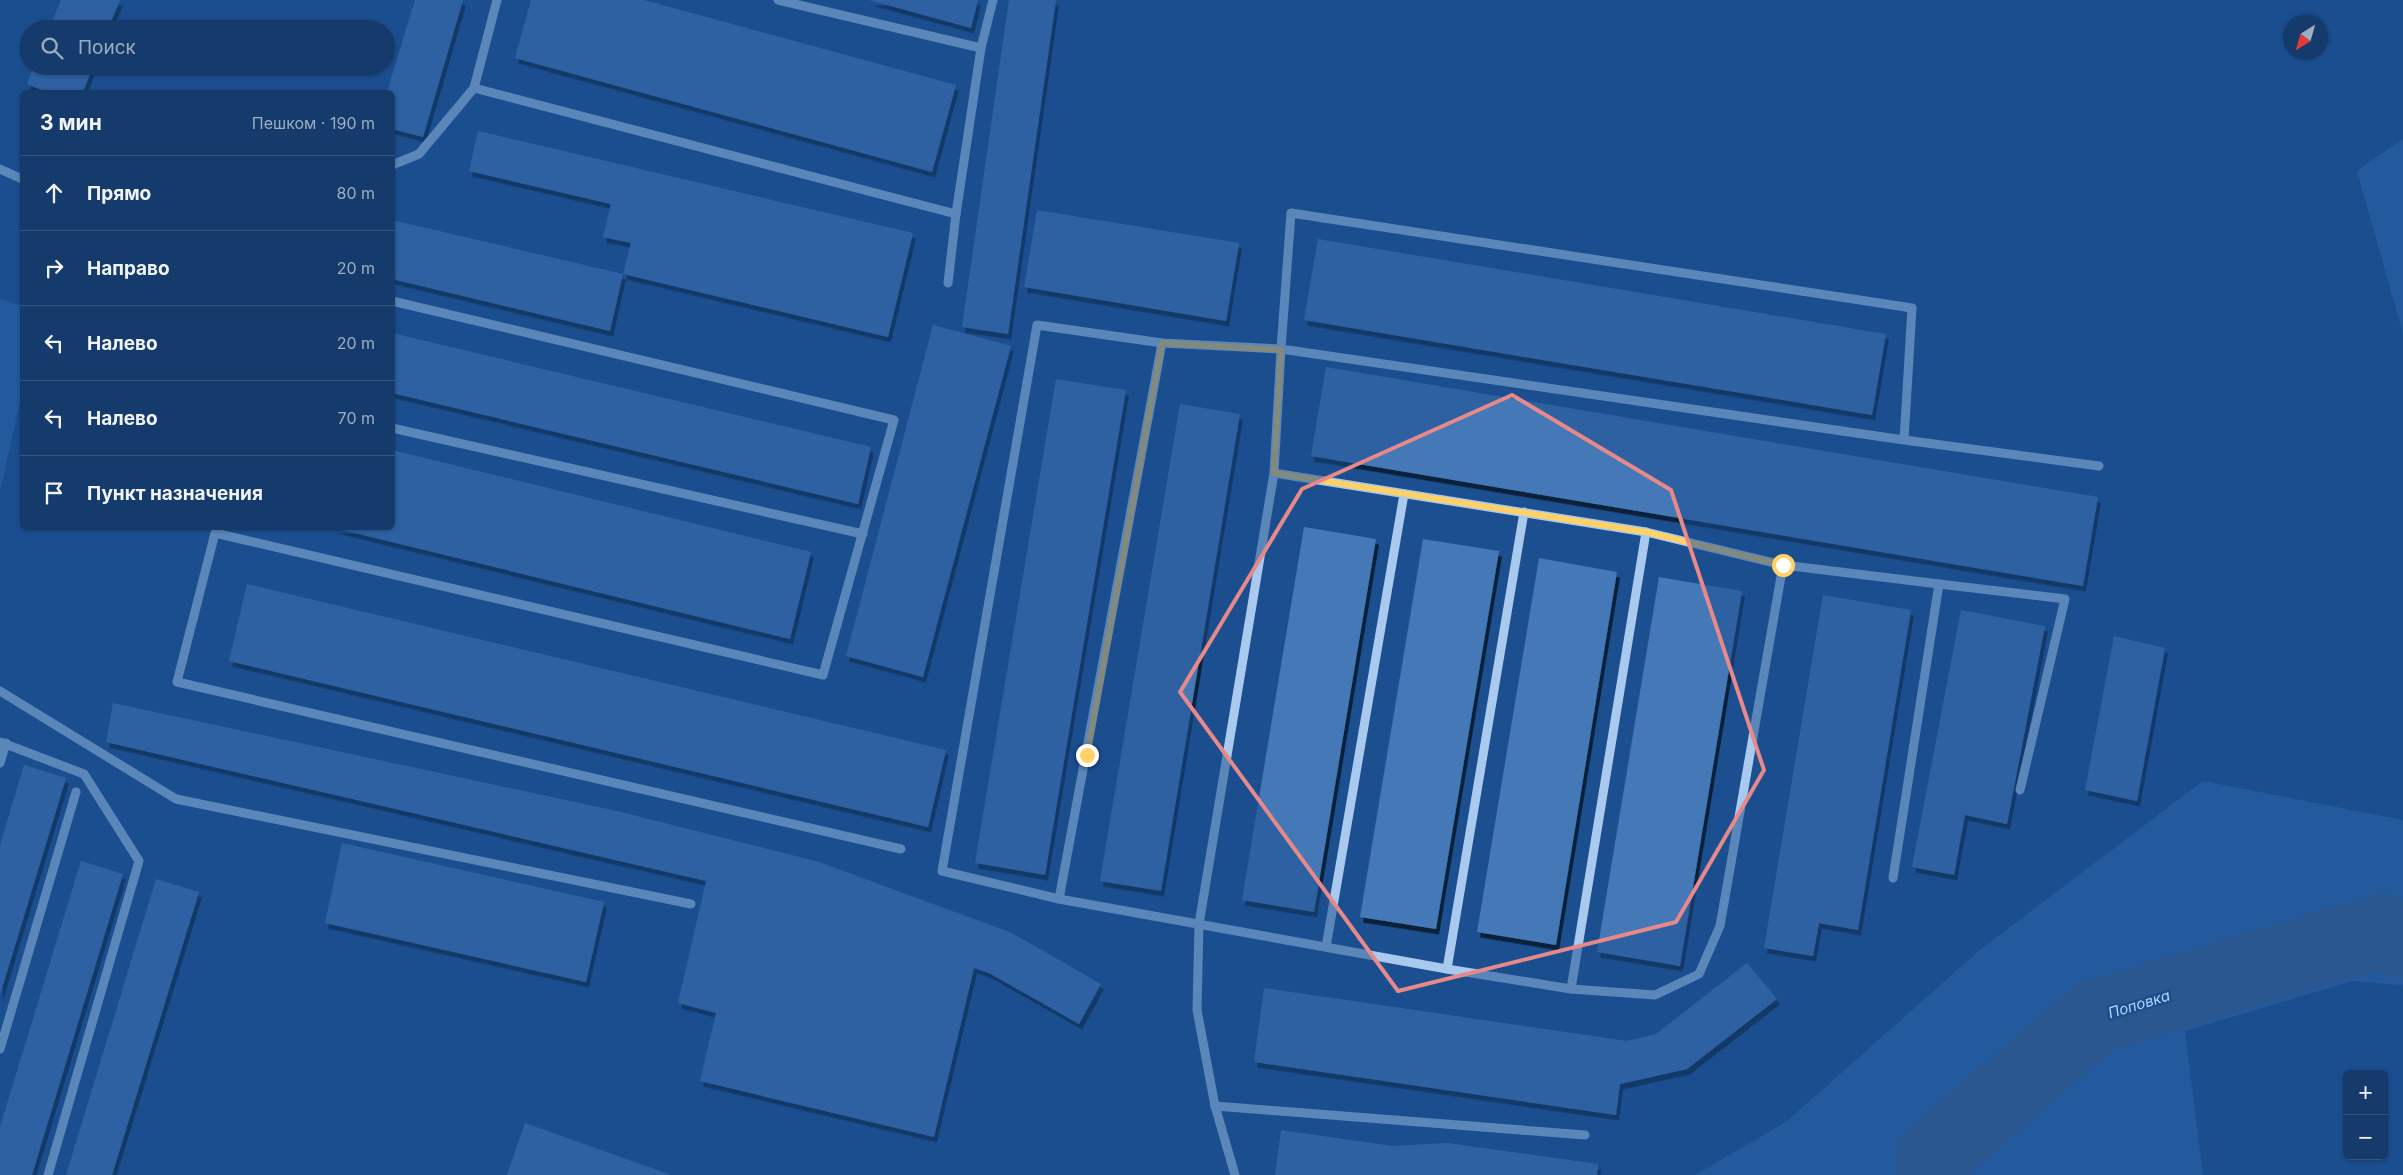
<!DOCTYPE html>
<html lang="ru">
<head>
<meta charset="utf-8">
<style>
  body { margin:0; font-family:Inter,sans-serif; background:#214673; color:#f1f3f6 }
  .controls { position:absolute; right:15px; bottom:15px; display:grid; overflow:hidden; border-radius:8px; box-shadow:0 1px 4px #0004 }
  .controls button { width:45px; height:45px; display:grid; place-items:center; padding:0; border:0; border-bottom:1px solid #33557e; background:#143b6b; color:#f1f3f6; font:25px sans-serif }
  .compass { position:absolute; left:2283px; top:15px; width:45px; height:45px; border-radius:50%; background:#143b6b; box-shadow:0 1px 4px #0004; rotate:217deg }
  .stop { position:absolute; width:15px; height:15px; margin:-11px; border:4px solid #ffd166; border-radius:50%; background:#fff }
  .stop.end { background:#ffd166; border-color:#fff; box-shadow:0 1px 5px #0008 }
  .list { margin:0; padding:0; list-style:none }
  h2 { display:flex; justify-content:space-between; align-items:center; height:65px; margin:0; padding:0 20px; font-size:21px }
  h2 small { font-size:16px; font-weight:400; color:#9dadc1 }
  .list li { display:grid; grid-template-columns:32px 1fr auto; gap:15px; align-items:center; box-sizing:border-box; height:75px; padding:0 20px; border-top:1px solid #33557e }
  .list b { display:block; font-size:19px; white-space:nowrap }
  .list em { font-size:16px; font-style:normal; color:#9dadc1 }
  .icon { flex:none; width:28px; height:28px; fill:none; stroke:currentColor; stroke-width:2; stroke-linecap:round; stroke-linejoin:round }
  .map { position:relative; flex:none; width:2403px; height:1175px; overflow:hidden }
  .search { position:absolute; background:#143b6b; box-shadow:0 1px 4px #0004; left:20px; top:20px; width:375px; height:55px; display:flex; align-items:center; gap:12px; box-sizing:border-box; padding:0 18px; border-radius:28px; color:#9dadc1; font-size:19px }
  .panel { position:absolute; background:#143b6b; box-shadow:0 1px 4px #0004; left:20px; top:90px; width:375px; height:440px; border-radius:8px }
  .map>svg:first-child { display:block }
  .green { fill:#2e69ad }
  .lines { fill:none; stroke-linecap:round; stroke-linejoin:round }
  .river { stroke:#3c6290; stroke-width:74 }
  .building { fill:#4478b7; filter:url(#shadow) }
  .minor { stroke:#a9c9ee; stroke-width:9 }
  .route { stroke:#ffd166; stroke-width:6 }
  .marked { fill:none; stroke:#e88989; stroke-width:4; stroke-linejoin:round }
  .labels { text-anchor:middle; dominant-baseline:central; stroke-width:5; stroke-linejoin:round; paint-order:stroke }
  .water-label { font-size:15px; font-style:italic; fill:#b5d3f5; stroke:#1b4f8f }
</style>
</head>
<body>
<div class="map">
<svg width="2403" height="1175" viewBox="0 0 2403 1175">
  <defs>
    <filter id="shadow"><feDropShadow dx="3" dy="5.5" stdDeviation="0" flood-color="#0009"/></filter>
  </defs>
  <rect width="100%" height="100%" fill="#1b4f8f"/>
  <g class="green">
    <polygon points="2403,139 2403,334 2357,171"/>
    <polygon points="0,299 22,306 22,393 0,491"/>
    <polygon points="2203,781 2403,820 2403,985 2352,981 2185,1031 2203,1175 1695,1175 1786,1122 1981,949"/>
  </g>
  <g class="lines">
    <polyline class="river" points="1934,1175 1932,1157 2095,1017 2383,930 2403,941"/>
  </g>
  <g class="building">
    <polygon points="61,0 120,0 108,29 49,29"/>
    <polygon points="415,0 463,0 423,137 392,129 392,92 387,92"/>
    <polygon points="531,0 644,0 956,85 932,172 515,58"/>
    <polygon points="869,0 978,0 971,28"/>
    <polygon points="1009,0 1056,0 1008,334 962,327"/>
    <polygon points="34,66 93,66 83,92 47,92 27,84"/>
    <polygon points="478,131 913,233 888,337 623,274 631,243 603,237 611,204 469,171"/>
    <polygon points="1037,210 1239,243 1226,321 1024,287"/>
    <polygon points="392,220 623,274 610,331 392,279"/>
    <polygon points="1318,239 1886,334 1872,415 1304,320"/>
    <polygon points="933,325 1011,346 923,677 846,656"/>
    <polygon points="392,333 871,447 858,504 392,393"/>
    <polygon points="1326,367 2098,497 2083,586 1311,456"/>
    <polygon points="1056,379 1126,390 1045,875 975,863"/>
    <polygon points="1180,404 1240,414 1161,891 1100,881"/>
    <polygon points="392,450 811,552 790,639 334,528 392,528"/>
    <polygon points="1304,527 1376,539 1314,912 1242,900"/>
    <polygon points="1423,539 1499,551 1436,929 1360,917"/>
    <polygon points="1539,558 1617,572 1556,945 1477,932"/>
    <polygon points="1659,577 1742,591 1680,966 1597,952"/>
    <polygon points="247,584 946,750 928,827 229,661"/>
    <polygon points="1823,595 1911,610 1858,930 1819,923 1813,956 1764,948"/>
    <polygon points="1961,610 2045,626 2007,824 1965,815 1954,875 1912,867"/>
    <polygon points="2114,636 2165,648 2137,801 2085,790"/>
    <polygon points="113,703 617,811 819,862 1012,933 1101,984 1079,1024 989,973 974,968 934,1137 700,1081 716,1013 678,1003 706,881 106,742"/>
    <polygon points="24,765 66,778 0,995 0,845"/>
    <polygon points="342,843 604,902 586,982 325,923"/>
    <polygon points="81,861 123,874 32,1175 0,1175 0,1127"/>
    <polygon points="156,879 199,892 112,1175 66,1175"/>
    <polygon points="1747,963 1777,999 1687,1069 1620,1084 1616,1115 1254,1062 1264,988 1627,1041 1656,1034"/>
    <polygon points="525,1123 671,1175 507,1175"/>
    <polygon points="1281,1130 1393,1146 1448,1143 1598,1164 1597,1175 1275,1175"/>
  </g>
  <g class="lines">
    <g class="minor">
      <polyline points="778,0 981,48"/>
      <polyline points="474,88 956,214 948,283"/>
      <polyline points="392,165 419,154 474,88 497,0"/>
      <polyline points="0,169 22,179"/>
      <polyline points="956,214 981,48 993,0"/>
      <polyline points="392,301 894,420 823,675 215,533 177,682 901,849"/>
      <polyline points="392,428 863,534"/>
      <polyline points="1904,440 1912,308 1291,213 1281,349 1904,440 2099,466"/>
      <polyline points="1783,565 1939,584 1893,878"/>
      <polyline points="1939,584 2065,599 2020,790"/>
      <polyline points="0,691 176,799 691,904"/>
      <polyline points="0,742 84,774 139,861 48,1175"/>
      <polyline points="0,763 6,743"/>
      <polyline points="1059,899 1162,343"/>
      <polyline points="1326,947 1404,494"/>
      <polyline points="1447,969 1524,512"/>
      <polyline points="1571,989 1646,532"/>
      <polyline points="0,1049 76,792"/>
      <polyline points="1215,1106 1585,1135"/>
      <polyline points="1235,1175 1215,1106 1197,1010 1199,924 1274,473 1646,532 1783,565 1720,926 1699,974 1655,995 1571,989 1447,969 1059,899 942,871 1037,325 1162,343 1281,349 1274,473"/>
    </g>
  </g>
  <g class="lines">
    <polyline class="route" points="1087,755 1162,343 1281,350 1274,473 1646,532 1783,565"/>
  </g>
  <path d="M0 0H2403V1175H0ZM 1512,395 L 1671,490 L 1764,770 L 1676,922 L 1398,991 L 1180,692 L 1302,489 Z" fill="#1b4f8f" fill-opacity=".55" fill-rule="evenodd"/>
  <path class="marked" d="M 1512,395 L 1671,490 L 1764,770 L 1676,922 L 1398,991 L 1180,692 L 1302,489 Z"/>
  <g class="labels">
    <g class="water-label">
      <text transform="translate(2139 1004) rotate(-17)">Поповка</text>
    </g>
  </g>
</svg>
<div class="controls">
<button>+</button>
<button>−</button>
</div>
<svg class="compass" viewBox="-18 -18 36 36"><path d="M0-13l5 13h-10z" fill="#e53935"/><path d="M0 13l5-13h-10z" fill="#9dadc1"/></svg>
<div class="stop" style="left:1783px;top:565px"></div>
<div class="stop end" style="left:1087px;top:755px"></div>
<div class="search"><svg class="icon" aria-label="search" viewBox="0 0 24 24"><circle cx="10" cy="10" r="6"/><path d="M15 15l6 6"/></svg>Поиск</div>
<section class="panel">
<h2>3 мин<small>Пешком · 190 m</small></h2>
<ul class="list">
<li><svg class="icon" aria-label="ahead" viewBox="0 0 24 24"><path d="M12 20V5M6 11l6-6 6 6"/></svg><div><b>Прямо</b></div><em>80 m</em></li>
<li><svg class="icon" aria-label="right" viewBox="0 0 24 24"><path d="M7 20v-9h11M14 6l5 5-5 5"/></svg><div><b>Направо</b></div><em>20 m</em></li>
<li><svg class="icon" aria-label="left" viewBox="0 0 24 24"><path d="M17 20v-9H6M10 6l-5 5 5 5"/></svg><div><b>Налево</b></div><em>20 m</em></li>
<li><svg class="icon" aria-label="left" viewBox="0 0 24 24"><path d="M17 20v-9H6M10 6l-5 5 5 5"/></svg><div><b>Налево</b></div><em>70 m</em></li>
<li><svg class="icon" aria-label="arrive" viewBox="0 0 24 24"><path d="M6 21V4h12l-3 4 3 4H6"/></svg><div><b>Пункт назначения</b></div></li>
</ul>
</section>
</div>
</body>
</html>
